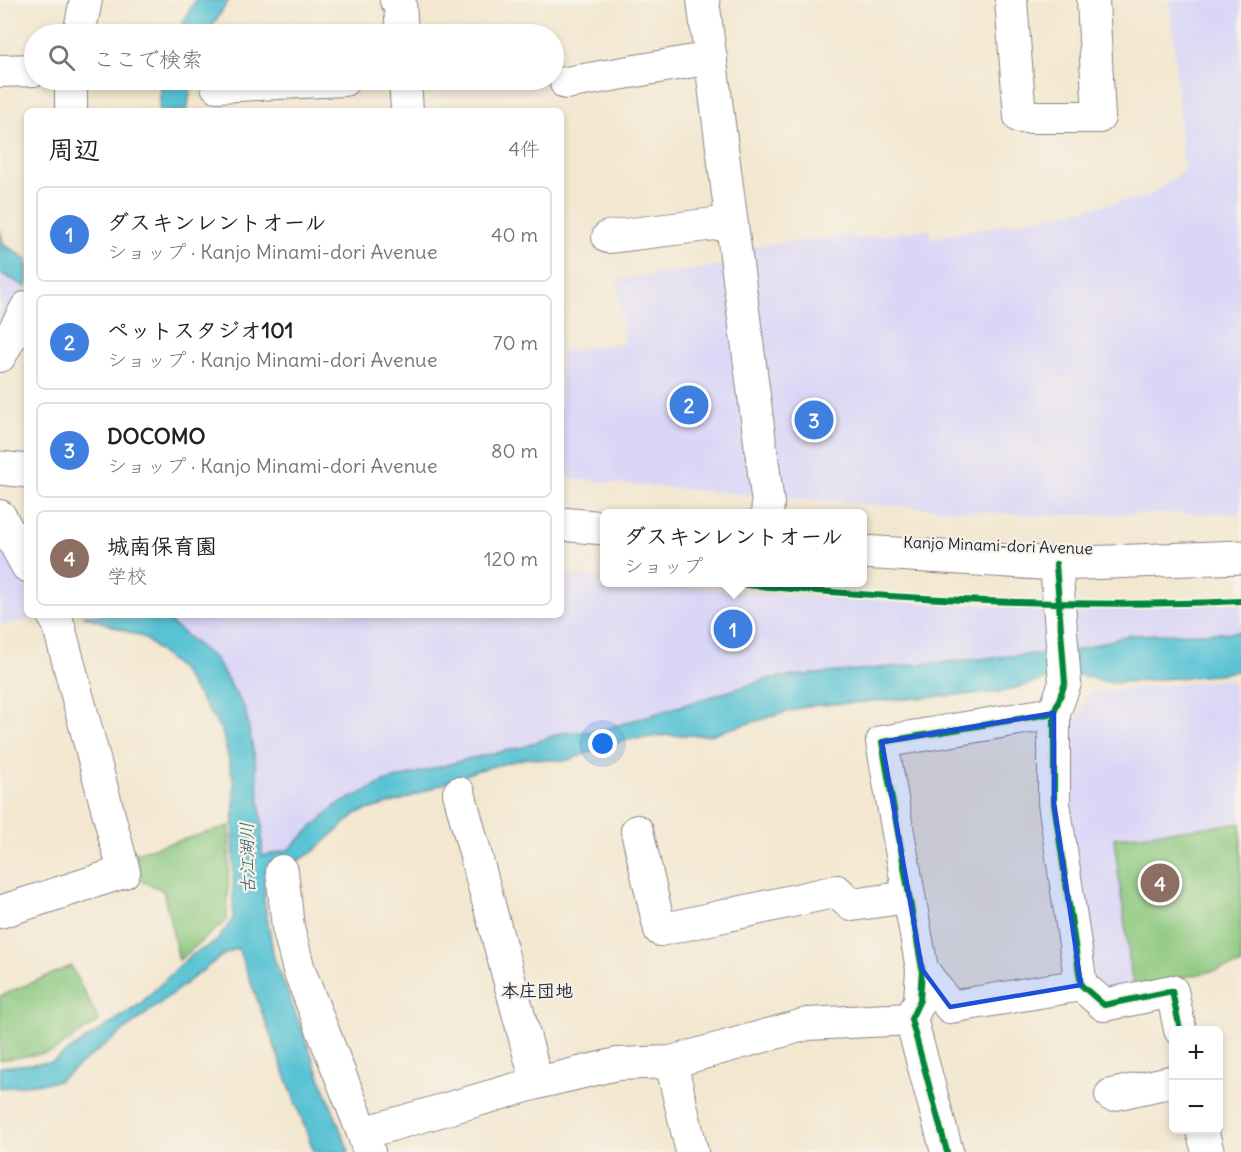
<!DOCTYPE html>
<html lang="ja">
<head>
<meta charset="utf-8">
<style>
  body { margin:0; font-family:Delius,"Klee One",sans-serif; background:#f2f2f2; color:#202124 }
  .controls { position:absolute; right:18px; bottom:18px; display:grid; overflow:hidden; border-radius:9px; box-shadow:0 3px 9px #0003 }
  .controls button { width:54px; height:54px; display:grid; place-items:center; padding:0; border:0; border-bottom:2px solid #e0e0e0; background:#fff; color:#202124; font:30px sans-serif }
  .you { position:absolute; left:603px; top:744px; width:21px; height:21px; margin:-15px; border:4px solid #fff; border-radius:50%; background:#1a73e8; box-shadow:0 0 0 9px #1a73e833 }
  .badge { display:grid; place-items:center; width:39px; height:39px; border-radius:50%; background:#7c3aed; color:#fff; font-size:20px; font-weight:700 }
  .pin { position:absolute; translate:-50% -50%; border:3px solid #fff; box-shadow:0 2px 6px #0006 }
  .popup { position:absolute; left:600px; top:509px; width:267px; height:78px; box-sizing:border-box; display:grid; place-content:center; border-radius:9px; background:#fff; filter:drop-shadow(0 2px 4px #0005); font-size:20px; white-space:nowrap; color:#757577 }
  .popup b { font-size:22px; color:#202124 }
  .popup::after { content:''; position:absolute; left:50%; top:100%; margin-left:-12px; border:12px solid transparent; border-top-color:#fff }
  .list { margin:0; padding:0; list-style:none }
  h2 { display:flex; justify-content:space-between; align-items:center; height:78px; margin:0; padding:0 24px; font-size:26px }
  h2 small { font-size:20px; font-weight:400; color:#757577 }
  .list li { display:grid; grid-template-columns:39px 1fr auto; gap:18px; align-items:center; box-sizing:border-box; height:96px; margin:0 12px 12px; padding:0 12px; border:2px solid #e0e0e0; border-radius:9px }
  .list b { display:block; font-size:22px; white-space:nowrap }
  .list p { margin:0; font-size:20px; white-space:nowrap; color:#757577 }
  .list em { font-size:20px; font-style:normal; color:#757577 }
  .icon { flex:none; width:33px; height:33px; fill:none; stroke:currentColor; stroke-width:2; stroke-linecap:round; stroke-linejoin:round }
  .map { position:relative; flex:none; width:1241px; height:1152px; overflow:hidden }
  .search { position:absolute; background:#fff; box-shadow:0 3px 9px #0003; left:24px; top:24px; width:540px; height:66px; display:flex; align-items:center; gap:15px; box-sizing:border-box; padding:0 21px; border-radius:33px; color:#757577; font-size:22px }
  .panel { position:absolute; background:#fff; box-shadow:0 3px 9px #0003; left:24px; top:108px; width:540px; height:510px; border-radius:9px }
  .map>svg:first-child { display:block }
  .built { fill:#dad6f7 }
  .green { fill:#8ac77d; stroke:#56745c; stroke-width:1.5 }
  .water { fill:#59c3d4; stroke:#3e7288; stroke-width:1.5 }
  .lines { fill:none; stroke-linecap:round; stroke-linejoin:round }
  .minor-casing { stroke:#8a8486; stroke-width:34 }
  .trunk-casing { stroke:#8a8486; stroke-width:35 }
  .minor { stroke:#fff; stroke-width:32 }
  .trunk { stroke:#fff; stroke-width:33 }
  .cycleway-casing { stroke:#f7f3e8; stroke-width:10 }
  .cycleway { stroke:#00873e; stroke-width:6 }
  .marked { fill:#1d4ed8; fill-opacity:0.2; stroke:#1d4ed8; stroke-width:4.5; stroke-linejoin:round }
  .labels { text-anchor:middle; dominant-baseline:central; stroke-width:4.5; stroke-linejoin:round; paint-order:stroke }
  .street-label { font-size:16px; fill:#22223b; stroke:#f7f3e8 }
  .water-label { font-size:18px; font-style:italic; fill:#355a71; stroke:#f7f3e8 }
  .neighbourhood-label { font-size:18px; font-weight:bold; fill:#22223b; stroke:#f7f3e8 }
</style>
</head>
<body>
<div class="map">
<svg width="1241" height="1152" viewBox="0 0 1241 1152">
  <rect width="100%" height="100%" fill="#f7f3e8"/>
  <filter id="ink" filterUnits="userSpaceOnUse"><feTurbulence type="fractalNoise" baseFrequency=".0167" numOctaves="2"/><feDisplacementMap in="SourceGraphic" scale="12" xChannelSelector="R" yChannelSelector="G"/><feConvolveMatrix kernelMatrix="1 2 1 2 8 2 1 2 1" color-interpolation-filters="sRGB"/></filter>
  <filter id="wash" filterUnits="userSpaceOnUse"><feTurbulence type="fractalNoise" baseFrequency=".008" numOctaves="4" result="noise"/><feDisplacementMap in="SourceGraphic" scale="24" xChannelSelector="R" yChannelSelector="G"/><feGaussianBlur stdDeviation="1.35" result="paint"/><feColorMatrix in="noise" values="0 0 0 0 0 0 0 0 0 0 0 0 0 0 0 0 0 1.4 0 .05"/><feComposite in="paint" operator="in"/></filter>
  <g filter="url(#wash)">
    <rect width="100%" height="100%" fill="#f3e7d0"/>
    <g class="built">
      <polygon points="1170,0 1241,0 1241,513 1030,515 781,498 750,247 853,234 854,239 930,229 932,238 1147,197 1184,171"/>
      <polygon points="727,265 755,489 750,495 561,478 561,351 625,343 617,280"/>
      <polygon points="0,273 27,287 0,332"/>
      <polygon points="0,540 27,589 27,615 42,615 43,617 0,625"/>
      <polygon points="561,574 604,578 604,582 646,583 781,595 1038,609 1241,603 1241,632 1129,635 1077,650 772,678 599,731 561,733 523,747 468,759 335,806 288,850 262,856 262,823 255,759 245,709 215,659 163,617 158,615 561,615"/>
      <polygon points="1232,679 1241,744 1241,965 1109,993 1094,977 1066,801 1068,732 1090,692"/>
    </g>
    <g class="green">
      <polygon points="1241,823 1241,965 1133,988 1114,838"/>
      <polygon points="230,826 227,920 179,960 163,890 143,882 135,853"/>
      <polygon points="71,966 99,1021 52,1052 0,1060 0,996"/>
    </g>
    <g class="water">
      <polygon points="195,0 229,0 207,34 177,34"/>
      <polygon points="161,80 192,80 187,111 159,111"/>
      <polygon points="0,229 3,244 27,259 27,287 0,273"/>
      <polygon points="82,615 158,615 163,617 215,659 245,709 255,759 262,823 262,856 288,850 335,806 384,782 468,759 523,747 561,733 599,731 772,678 1077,650 1129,635 1241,632 1241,670 1214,675 1112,683 1079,675 1053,677 1001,692 807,706 709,735 669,735 626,740 565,761 527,758 475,771 405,799 357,813 313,852 265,880 264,900 274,958 349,1152 314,1152 238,948 223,955 58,1081 0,1088 0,1067 52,1062 139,1005 191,955 216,942 233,919 234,782 222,731 181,670 143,637"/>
    </g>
  </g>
  <g filter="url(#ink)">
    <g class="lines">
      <g class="minor-casing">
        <g id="minor">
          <polyline points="396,0 400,3 402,34"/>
          <polyline points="703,0 768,504 767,514"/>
          <polyline points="1011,0 1020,117 1099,117 1093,0"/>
          <polyline points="79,34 86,0"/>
          <polyline points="0,71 34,70"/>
          <polyline points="405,80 407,111"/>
          <polyline points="566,83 711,58"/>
          <polyline points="217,86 344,80"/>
          <polyline points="71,111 71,80"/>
          <polyline points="608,237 731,222"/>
          <polyline points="0,356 27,307"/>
          <polyline points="0,516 27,566"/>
          <polyline points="1056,564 1065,683 1054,713 1054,803 1081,985 1104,1005 1172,991 1180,1030"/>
          <polyline points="459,793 537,1083"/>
          <polyline points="637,831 660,930 837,891 852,905 908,897"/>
          <polyline points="282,871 288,927 299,970 363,1133 369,1152"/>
          <polyline points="0,912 124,872 58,623 53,615"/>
          <polyline points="922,969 950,1007 1081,985"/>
          <polyline points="671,1062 692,1152"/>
          <polyline points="1111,1095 1174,1081"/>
          <polyline points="1202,1130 1208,1152"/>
          <polyline points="363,1133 537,1083 617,1064 671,1062 807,1024 911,1019"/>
          <polyline points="947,1152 911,1019 920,1000 922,969 882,742 1054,713"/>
        </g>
      </g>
      <g class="trunk-casing">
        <g id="trunk">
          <polyline points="0,468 27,471"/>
          <polyline points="561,524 604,528"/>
          <polyline points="862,552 1056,564 1241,557"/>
        </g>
      </g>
      <use href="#minor" class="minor"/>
      <use href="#trunk" class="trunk"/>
      <g class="cycleway-casing">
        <g id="cycleway">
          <polyline points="1056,564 1065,683 1054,713 1054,803 1081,985 1104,1005 1172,991 1180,1030"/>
          <path d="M 715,582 C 890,599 1066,609 1241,601"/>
          <polyline points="947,1152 911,1019 920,1000 922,969 882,742 1054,713"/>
        </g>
      </g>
      <use href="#cycleway" class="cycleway"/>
    </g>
  </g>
  <path class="marked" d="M 1054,713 L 1054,803 L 1081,985 L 950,1007 L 922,969 L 882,742 Z"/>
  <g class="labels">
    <g class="street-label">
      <text transform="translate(998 545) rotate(2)">Kanjo Minami-dori Avenue</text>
    </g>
    <g class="water-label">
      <text transform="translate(247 858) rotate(-91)">古江湖川</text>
    </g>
    <g class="neighbourhood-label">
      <text x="537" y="990">本庄団地</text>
    </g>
  </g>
</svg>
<div class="controls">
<button>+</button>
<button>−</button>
</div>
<div class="you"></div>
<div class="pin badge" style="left:733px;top:629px;background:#3f7fe0">1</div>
<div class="popup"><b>ダスキンレントオール</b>ショップ</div>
<div class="pin badge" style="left:689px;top:405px;background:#3f7fe0">2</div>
<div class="pin badge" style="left:814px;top:420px;background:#3f7fe0">3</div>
<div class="pin badge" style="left:1160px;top:883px;background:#8d6e63">4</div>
<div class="search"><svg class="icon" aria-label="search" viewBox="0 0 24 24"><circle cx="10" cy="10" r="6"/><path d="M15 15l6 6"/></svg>ここで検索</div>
<section class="panel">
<h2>周辺<small>4件</small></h2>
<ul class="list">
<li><span class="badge" style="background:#3f7fe0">1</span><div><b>ダスキンレントオール</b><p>ショップ · Kanjo Minami-dori Avenue</p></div><em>40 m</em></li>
<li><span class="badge" style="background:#3f7fe0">2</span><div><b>ペットスタジオ101</b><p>ショップ · Kanjo Minami-dori Avenue</p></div><em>70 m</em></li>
<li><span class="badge" style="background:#3f7fe0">3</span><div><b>DOCOMO</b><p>ショップ · Kanjo Minami-dori Avenue</p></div><em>80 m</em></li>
<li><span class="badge" style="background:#8d6e63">4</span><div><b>城南保育園</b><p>学校</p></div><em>120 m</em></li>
</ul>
</section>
</div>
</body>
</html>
